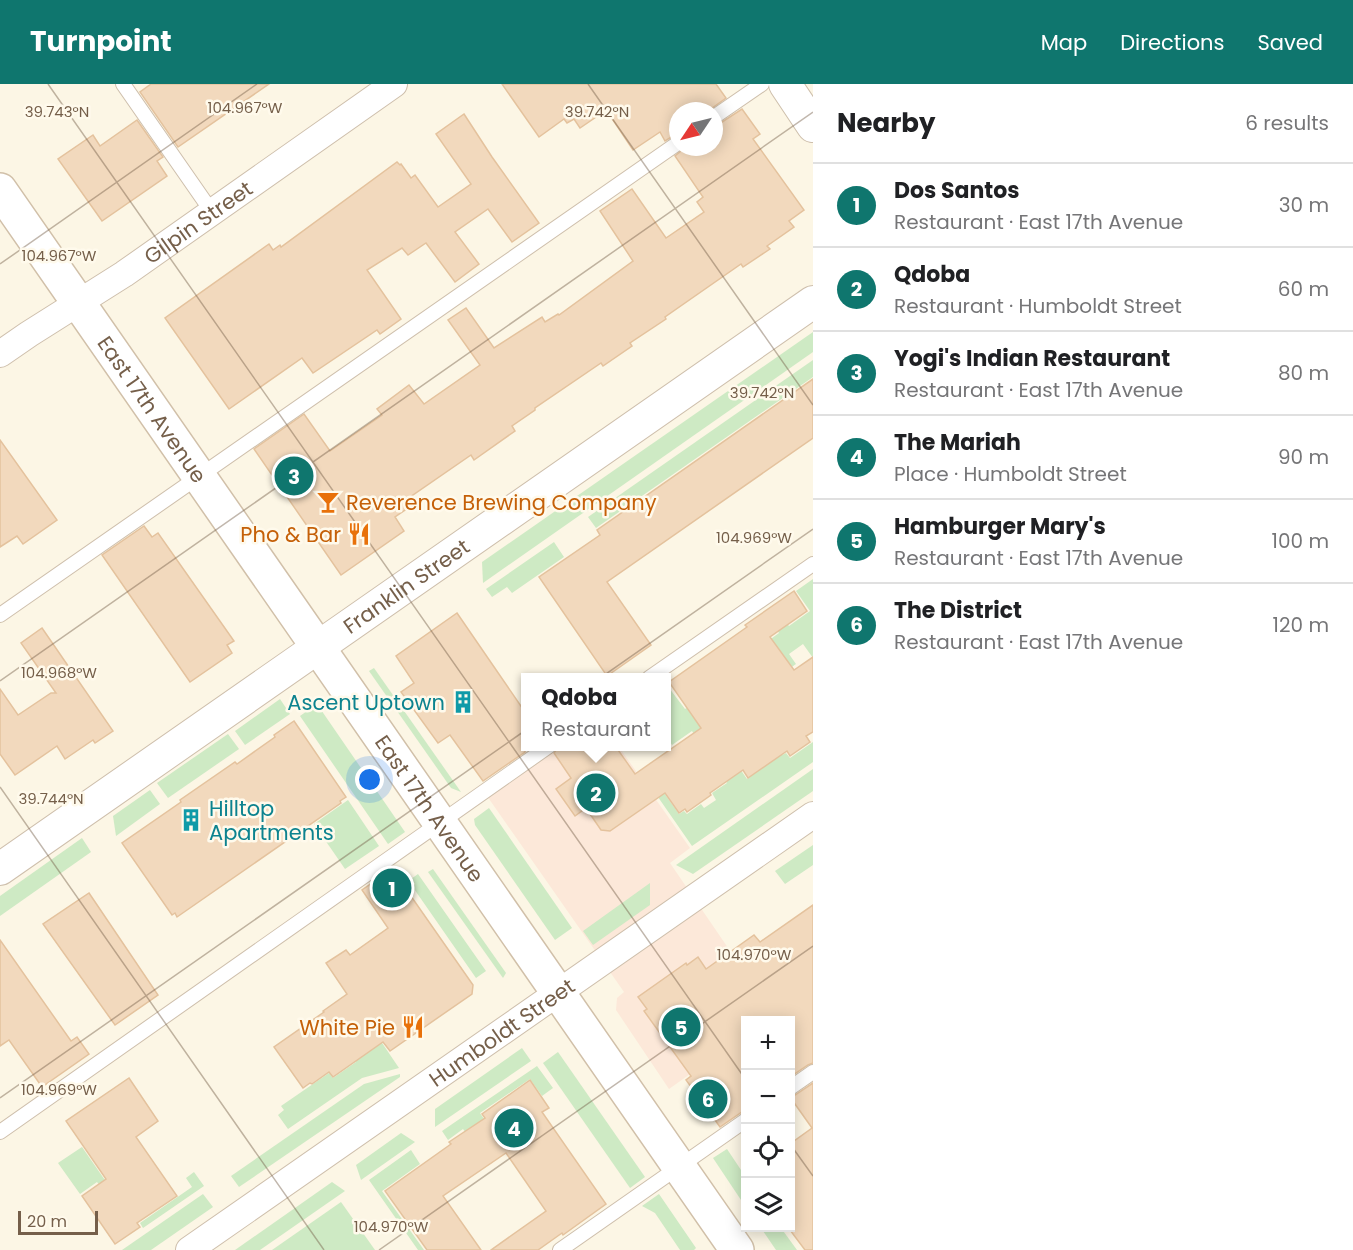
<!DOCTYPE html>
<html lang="en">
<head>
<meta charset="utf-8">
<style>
  body { margin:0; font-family:Poppins,sans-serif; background:#f2f2f2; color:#202124 }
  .controls { position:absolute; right:18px; bottom:18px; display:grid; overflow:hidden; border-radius:0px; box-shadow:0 3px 15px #0003 }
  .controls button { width:54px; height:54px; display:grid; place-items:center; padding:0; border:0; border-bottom:2px solid #e0e0e0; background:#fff; color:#202124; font:30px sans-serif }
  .compass { position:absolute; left:669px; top:18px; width:54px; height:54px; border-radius:50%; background:#fff; box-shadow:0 3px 15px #0003; rotate:235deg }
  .scale { position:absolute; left:18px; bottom:15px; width:80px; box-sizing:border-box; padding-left:6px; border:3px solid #755f4a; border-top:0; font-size:16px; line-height:21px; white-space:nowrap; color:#755f4a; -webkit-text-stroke:4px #fffaec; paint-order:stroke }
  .you { position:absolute; left:370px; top:696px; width:21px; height:21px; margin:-15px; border:4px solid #fff; border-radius:50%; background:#1a73e8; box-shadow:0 0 0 9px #1a73e833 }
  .badge { display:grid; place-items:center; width:39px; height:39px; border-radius:50%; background:#0f766e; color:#fff; font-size:20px; font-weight:700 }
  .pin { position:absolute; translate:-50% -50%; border:3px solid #fff; box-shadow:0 2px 6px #0006 }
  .popup { position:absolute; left:521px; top:589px; width:150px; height:78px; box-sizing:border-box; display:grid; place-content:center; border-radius:0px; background:#fff; filter:drop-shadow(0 2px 4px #0005); font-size:20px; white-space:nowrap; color:#757577 }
  .popup b { font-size:22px; color:#202124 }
  .popup::after { content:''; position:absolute; left:50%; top:100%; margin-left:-12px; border:12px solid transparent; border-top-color:#fff }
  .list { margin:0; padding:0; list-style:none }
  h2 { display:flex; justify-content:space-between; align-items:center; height:78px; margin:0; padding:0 24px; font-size:26px }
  h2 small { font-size:20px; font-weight:400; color:#757577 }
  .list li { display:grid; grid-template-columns:39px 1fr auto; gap:18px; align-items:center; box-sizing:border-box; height:84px; padding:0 24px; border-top:2px solid #e0e0e0 }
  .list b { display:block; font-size:22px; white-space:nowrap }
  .list p { margin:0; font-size:20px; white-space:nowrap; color:#757577 }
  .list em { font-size:20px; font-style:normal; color:#757577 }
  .icon { flex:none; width:33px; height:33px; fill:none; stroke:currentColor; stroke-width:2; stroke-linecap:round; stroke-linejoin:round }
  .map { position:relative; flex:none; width:813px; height:1166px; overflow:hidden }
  header { display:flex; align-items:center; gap:36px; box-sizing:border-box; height:84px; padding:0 30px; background:#0f766e; color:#fff }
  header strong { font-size:28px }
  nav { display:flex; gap:33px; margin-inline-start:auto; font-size:21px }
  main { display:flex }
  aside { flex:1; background:#fff }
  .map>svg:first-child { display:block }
  .commercial { fill:#fce8d9 }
  .green { fill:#ceeac4 }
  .building { fill:#f2d9bd; stroke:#e4c29d; stroke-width:1.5 }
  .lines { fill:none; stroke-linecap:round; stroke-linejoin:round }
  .service-casing { stroke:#cebfac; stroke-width:16 }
  .minor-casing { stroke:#cebfac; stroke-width:28 }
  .tertiary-casing { stroke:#cebfac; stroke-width:34 }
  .secondary-casing { stroke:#d1c0a9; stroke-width:36 }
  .service { stroke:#fff; stroke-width:14 }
  .minor { stroke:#fff; stroke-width:26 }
  .tertiary { stroke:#fff; stroke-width:32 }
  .secondary { stroke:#fff; stroke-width:33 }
  .ticks { fill:none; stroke:#755f4a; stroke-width:1.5; stroke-opacity:0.45 }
  .labels { text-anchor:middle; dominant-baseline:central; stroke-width:5; stroke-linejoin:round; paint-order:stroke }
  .street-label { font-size:21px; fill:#755f4a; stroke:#fffaec }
  .food-label { font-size:21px; fill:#c56008; stroke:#fffaec; text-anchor:end }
  .culture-label { font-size:21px; fill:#0d838f; stroke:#fffaec; text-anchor:end }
  .ticks-label { font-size:15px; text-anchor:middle; fill:#755f4a; stroke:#fffaec; stroke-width:5; stroke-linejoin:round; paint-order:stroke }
</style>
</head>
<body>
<header>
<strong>Turnpoint</strong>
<nav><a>Map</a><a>Directions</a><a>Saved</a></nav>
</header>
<main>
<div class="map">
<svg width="813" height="1166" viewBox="0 0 813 1166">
  <rect width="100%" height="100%" fill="#fcf6e5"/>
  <polygon class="commercial" points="558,663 619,663 690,764 670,779 774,931 766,936 746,936 745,951 669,1005 616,926 617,914 624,908 487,712"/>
  <g class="green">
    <polygon points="813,248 813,268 483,499 482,478"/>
    <polygon points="813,276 813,293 596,444 588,433"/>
    <polygon points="554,458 564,473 512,509 507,503 492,513 486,505"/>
    <polygon points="813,495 813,574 803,560 789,570 796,580 772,597 758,564 779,549 765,528 774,522 789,542 810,527 796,507"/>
    <polygon points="374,584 461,708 451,704 369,587"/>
    <polygon points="666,600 685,625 701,615 717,637 696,653 692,647 672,661 667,653"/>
    <polygon points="280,615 290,630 245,661 235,647"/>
    <polygon points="317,620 405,748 388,760 300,632"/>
    <polygon points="228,650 239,665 168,714 157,699"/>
    <polygon points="773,658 782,671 786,669 790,674 813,658 813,678 692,762 651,703 657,699 679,730 684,727 687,730 701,720 704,724 716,716 712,709 727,699 700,660 722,659 747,695 761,685 757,679"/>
    <polygon points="813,685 813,707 693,790 676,781"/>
    <polygon points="150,706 160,720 116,752 113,732"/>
    <polygon points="348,716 379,762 345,785 314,740"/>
    <polygon points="489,724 572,844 555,856 475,741 474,735"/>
    <polygon points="82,754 91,768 0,832 0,812"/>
    <polygon points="813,761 813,781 785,800 775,787"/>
    <polygon points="433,785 506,889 503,894 428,788"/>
    <polygon points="418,790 486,887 476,894 412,802 415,800 411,795"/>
    <polygon points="650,799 650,821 593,861 583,847"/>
    <polygon points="380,956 399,984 362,994 288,1045 278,1031 284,1026 281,1022 329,989 333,994 356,978 354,974"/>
    <polygon points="522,964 531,977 435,1043 435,1025"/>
    <polygon points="558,968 645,1093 630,1104 543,979"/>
    <polygon points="537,982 553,1004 542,1012 530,995 480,1029 484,1035 466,1049 463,1045 448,1056 442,1047"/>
    <polygon points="400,990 400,993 239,1103 231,1092 364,1000"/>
    <polygon points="401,1049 415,1058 361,1096 356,1081"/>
    <polygon points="82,1063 109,1102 103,1106 97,1098 80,1110 58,1079"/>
    <polygon points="727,1065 745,1092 745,1122 713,1074"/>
    <polygon points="411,1066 420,1080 382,1107 424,1166 418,1166 369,1096"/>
    <polygon points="194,1088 204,1102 143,1144 140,1139 192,1103 186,1094"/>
    <polygon points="332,1098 345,1107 260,1166 235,1166"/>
    <polygon points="203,1110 213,1123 151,1166 122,1166"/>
    <polygon points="659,1110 696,1164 694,1166 680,1166 655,1129 642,1122"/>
    <polygon points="341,1118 375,1166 272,1166"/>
    <polygon points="761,1144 781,1144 797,1166 776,1166"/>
  </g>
  <g class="building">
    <polygon points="151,0 269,0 178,63 140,8"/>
    <polygon points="502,0 716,0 726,14 708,27 678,27 678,50 673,52 665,57 660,48 633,66 609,30 608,32 605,27 580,44 574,35 567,39 564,35 539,53"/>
    <polygon points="742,25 760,50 753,55 804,126 789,137 794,143 767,162 770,165 743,183 741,180 665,233 666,235 630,259 632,262 603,282 601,279 535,324 535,326 512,342 515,347 474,376 471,371 403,418 408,424 395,433 404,447 341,491 254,365 304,330 330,367 382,331 377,325 409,301 424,320 480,281 448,236 466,224 494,264 542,233 545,238 558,230 559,231 633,177 600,127 632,105 666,154 704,128 697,118 703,113 675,72 686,63 714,63 714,42 719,40"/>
    <polygon points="464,30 492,73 539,139 512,158 488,125 455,148 479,180 455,198 426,159 408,171 402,164 367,186 401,235 380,250 377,246 313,289 302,274 229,325 165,234 269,160 273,166 280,161 281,163 397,78 400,81 401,80 411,94 415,91 438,123 471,100 436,50"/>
    <polygon points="137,36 163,73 157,77 167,92 102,137 58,75 93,51 100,62"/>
    <polygon points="813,295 813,354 607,498 651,561 607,592 539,493 600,451 597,446"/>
    <polygon points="0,356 57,436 23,460 17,452 0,463"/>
    <polygon points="144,442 152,453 158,449 234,557 227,561 232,569 190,598 102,471"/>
    <polygon points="794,507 807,527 770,553 794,586 813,573 813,648 806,652 810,658 790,672 787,667 748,694 743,686 710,709 711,711 687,728 685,725 679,729 665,709 610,747 601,746 586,724 575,732 556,705 571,694 554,669 558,663 616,663 635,690 701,644 669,598 747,543 745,541"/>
    <polygon points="457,529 525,628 525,668 483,697 450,651 438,659 401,608 414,599 396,572"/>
    <polygon points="42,544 113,647 95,659 93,656 65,675 57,662 15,691 0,670 0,605 18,631 51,609 56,609 21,559"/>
    <polygon points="294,637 346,713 340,717 341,719 177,833 175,829 172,831 122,759 181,718 180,716 235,678 237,680 275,653 274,651"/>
    <polygon points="392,785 473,901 472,910 390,967 383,958 333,993 329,988 312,1000 310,999 303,1004 274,963 324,928 323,927 347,910 326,879 346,866 350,871 388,844 362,806"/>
    <polygon points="89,809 158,911 115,941 43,840"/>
    <polygon points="813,821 813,979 808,981 790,993 790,936 746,936 746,1025 720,1043 686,996 691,992 644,927 647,925 638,913 686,879 687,881 698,873 706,885 754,851 760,858"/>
    <polygon points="0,856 71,957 77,953 89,970 42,1003 9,956 0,962"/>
    <polygon points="129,994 158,1037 136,1053 177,1112 137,1139 140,1143 115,1160 82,1112 106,1095 66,1037"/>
    <polygon points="530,996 549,1024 542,1028 606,1120 563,1151 562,1149 538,1166 491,1166 546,1127 506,1069 443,1112 481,1166 427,1166 385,1107 451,1060 449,1058 485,1034 482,1030"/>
    <polygon points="813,999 813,1166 805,1166 790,1146 790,1060 812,1044 790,1013 795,1011"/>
  </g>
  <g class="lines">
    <g class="service-casing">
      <g id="service">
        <polyline points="123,0 212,128"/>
        <polyline points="714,33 762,0"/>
        <polyline points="0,531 678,59"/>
        <polyline points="649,594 813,480"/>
        <polyline points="790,1004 813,988"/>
        <polyline points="0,1048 549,662"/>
        <polyline points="560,1166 746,1036"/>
      </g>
    </g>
    <g class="minor-casing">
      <g id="minor">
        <path id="s1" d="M 0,270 L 29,250 L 124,190 L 394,0"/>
        <path id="s2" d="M 189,1166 L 813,731"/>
      </g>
    </g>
    <g class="tertiary-casing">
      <g id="tertiary">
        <polyline points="785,0 813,42"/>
        <path id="s3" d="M 0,785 L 813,218"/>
      </g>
    </g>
    <g class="secondary-casing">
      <g id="secondary">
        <path id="s4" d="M 0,106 L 737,1166"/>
      </g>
    </g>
    <use href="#service" class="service"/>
    <use href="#minor" class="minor"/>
    <use href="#tertiary" class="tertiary"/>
    <use href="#secondary" class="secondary"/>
  </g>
  <path class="ticks" d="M 48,0 L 746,996M 588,0 L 813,321M 0,180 L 257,0M 0,597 L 813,28M 0,703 L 324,1166M 0,1014 L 813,445M 790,1060 L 813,1092M 379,1166 L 813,862"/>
  <defs>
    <g id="bar-bare" transform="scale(1.8)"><path d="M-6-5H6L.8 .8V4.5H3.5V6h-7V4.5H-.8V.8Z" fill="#e8710a" stroke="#fffaec" stroke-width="2.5" paint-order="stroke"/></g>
    <g id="restaurant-bare" transform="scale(1.8)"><path d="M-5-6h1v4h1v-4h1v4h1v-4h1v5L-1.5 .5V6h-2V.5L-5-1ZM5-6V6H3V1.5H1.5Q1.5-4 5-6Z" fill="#e8710a" stroke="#fffaec" stroke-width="2.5" paint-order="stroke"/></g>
    <g id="building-bare" transform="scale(1.8)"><path d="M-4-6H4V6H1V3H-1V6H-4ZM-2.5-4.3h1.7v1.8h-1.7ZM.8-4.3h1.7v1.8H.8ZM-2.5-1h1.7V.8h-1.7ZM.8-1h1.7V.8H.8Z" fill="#0f9aa8" stroke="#fffaec" stroke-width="2.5" paint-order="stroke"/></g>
  </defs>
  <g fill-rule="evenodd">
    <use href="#bar-bare" x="328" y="418"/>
    <use href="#restaurant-bare" x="359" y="450"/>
    <use href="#building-bare" x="463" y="618"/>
    <use href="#building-bare" x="191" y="736"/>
    <use href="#restaurant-bare" x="413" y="943"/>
  </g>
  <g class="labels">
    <g class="street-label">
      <text stroke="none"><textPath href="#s1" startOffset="238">Gilpin Street</textPath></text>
      <text stroke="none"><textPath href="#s4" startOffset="267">East 17th Avenue</textPath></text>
      <text stroke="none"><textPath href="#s3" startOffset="495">Franklin Street</textPath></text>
      <text stroke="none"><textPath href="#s4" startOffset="753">East 17th Avenue</textPath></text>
      <text stroke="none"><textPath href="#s2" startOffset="381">Humboldt Street</textPath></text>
    </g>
    <g class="food-label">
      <text x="346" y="418" text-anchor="start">Reverence Brewing Company</text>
      <text x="341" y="450">Pho &amp; Bar</text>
      <text x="395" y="943">White Pie</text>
    </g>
    <g class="culture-label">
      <text x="445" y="618">Ascent Uptown</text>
      <text x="209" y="724" text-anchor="start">Hilltop<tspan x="209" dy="24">Apartments</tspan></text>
    </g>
  </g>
  <g class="ticks-label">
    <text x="245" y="29">104.967°W</text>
    <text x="57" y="33">39.743°N</text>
    <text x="597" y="33">39.742°N</text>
    <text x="59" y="177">104.967°W</text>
    <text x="762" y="314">39.742°N</text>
    <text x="754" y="459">104.969°W</text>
    <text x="59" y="594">104.968°W</text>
    <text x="51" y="720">39.744°N</text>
    <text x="754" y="876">104.970°W</text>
    <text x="59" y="1011">104.969°W</text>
    <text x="391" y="1148">104.970°W</text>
  </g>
</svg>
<div class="controls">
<button>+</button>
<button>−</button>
<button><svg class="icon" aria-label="locate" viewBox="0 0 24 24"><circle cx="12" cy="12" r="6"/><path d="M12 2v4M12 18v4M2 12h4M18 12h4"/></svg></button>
<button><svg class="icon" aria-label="layers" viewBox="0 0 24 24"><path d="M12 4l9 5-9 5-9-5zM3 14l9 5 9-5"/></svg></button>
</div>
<svg class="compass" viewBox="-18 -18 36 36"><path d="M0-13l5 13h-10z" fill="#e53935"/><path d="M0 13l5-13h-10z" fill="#757577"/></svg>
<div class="scale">20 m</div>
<div class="you"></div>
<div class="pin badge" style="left:392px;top:804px">1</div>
<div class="pin badge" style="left:596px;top:709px">2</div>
<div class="popup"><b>Qdoba</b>Restaurant</div>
<div class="pin badge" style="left:294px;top:392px">3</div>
<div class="pin badge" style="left:514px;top:1044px">4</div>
<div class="pin badge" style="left:681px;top:943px">5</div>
<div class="pin badge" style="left:708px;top:1015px">6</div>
</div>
<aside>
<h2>Nearby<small>6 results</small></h2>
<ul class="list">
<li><span class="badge">1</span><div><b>Dos Santos</b><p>Restaurant · East 17th Avenue</p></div><em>30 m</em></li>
<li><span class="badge">2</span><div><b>Qdoba</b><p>Restaurant · Humboldt Street</p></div><em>60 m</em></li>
<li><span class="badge">3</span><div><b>Yogi's Indian Restaurant</b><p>Restaurant · East 17th Avenue</p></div><em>80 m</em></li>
<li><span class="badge">4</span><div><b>The Mariah</b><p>Place · Humboldt Street</p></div><em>90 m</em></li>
<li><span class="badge">5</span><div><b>Hamburger Mary's</b><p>Restaurant · East 17th Avenue</p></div><em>100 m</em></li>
<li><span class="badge">6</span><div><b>The District</b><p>Restaurant · East 17th Avenue</p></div><em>120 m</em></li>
</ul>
</aside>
</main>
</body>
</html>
